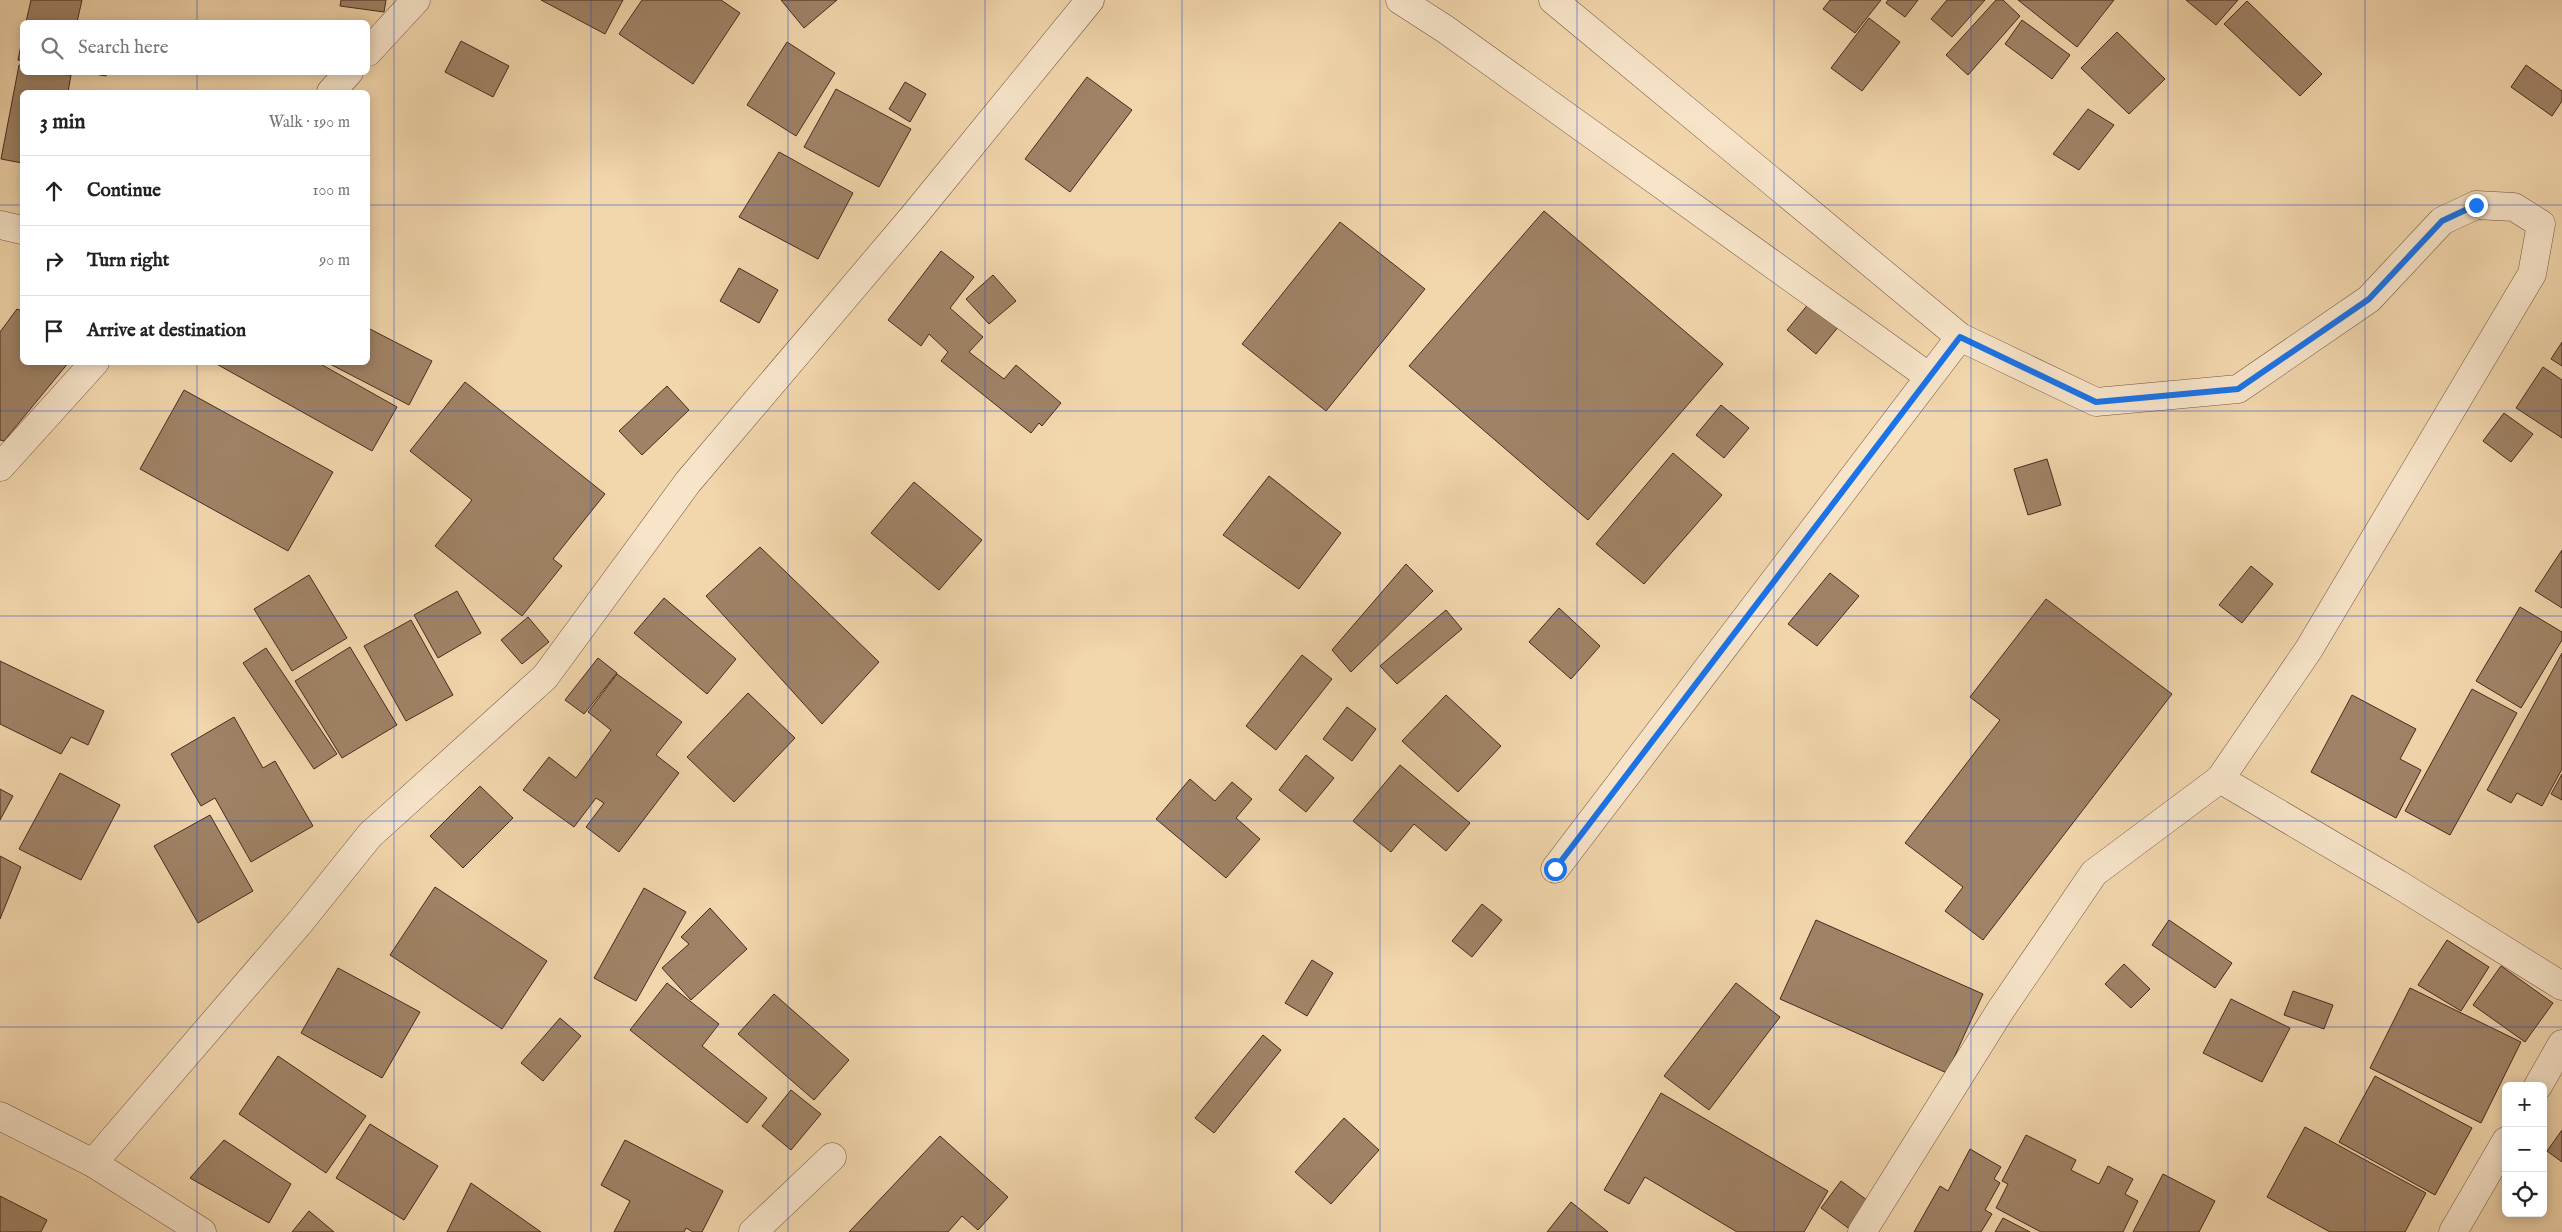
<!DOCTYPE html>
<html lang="en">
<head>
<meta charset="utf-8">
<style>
  body { margin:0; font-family:"IM FELL English",serif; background:#f6f6f6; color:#222 }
  .controls { position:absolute; right:15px; bottom:15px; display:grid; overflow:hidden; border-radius:8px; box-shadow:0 2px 12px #0003 }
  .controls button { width:45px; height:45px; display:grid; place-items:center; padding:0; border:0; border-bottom:1px solid #e0e0e0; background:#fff; color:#222; font:25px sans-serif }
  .stop { position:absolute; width:15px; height:15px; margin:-11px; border:4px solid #1a73e8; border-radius:50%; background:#fff }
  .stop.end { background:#1a73e8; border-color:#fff; box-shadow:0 1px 5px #0008 }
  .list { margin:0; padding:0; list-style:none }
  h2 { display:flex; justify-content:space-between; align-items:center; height:65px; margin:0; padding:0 20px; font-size:21px }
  h2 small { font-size:16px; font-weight:400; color:#767676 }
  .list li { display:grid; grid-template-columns:32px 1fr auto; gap:15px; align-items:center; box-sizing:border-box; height:70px; padding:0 20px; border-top:1px solid #e0e0e0 }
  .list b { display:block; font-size:19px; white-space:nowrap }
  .list em { font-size:16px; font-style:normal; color:#767676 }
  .icon { flex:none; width:28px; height:28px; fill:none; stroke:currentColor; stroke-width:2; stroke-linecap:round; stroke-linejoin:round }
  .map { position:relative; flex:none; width:2562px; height:1232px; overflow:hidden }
  .search { position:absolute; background:#fff; box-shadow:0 2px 12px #0003; left:20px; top:20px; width:350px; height:55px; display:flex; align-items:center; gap:12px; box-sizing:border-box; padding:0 18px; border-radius:8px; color:#767676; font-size:19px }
  .panel { position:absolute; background:#fff; box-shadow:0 2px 12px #0003; left:20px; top:90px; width:350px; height:275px; border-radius:8px }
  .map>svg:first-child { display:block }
  .building { fill:#a08367; stroke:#482a1d }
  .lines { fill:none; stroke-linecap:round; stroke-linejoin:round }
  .minor-casing { stroke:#725541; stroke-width:29 }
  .minor { stroke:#f7e4c9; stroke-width:28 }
  .route { stroke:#1a73e8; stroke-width:6 }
  .grid { fill:none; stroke:#1d4ed8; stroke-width:1; stroke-opacity:0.55 }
</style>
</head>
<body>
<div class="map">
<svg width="2562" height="1232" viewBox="0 0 2562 1232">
  <rect width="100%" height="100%" fill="#f2d6ac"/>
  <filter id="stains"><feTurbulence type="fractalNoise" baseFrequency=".004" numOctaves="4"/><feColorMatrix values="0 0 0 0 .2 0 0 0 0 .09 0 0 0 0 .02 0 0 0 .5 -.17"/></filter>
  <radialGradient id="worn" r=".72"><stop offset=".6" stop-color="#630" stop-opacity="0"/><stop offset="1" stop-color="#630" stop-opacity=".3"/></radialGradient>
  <g class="building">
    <polygon points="31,0 82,0 77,22 26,22"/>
    <polygon points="341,0 386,0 384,12 340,6"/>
    <polygon points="541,0 623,0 605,34"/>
    <polygon points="642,0 721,0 740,13 693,84 619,34"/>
    <polygon points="781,0 837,0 804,28"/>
    <polygon points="1830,0 1881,0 1855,33 1823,9"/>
    <polygon points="1888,0 1918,0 1905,17 1886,3"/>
    <polygon points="1947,0 1985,0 1952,37 1931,19"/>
    <polygon points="1996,0 2003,0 2020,16 1968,75 1946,55"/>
    <polygon points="2018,0 2114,0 2077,47"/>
    <polygon points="2186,0 2238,0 2216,25"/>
    <polygon points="2247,1 2322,74 2300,96 2224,24"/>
    <polygon points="1869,18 1900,42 1862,91 1831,68"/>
    <polygon points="2022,20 2070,55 2052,79 2005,44"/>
    <polygon points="2117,32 2165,79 2129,114 2081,68"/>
    <polygon points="22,40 22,61 18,60"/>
    <polygon points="461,41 509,66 493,97 445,72"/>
    <polygon points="787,42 835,73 796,136 747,105"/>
    <polygon points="19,65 22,66 22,72 71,75 68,92 22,92 22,163 1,159"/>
    <polygon points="2526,65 2562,91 2562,101 2552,116 2511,87"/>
    <polygon points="83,72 106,72 106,76"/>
    <polygon points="1087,77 1132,110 1070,192 1025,159"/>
    <polygon points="905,82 926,94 910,122 889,109"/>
    <polygon points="836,89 911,129 879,187 804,147"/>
    <polygon points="2088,109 2114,125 2079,170 2053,154"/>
    <polygon points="779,152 853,193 818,259 739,217"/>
    <polygon points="1544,211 1723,364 1588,520 1409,366"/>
    <polygon points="1340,222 1425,289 1326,411 1242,344"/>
    <polygon points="941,251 974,277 950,308 983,337 969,352 1004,379 1016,365 1061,403 1042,426 1039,423 1031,433 941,361 948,352 929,334 921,346 888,320"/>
    <polygon points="739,268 778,290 759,323 720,301"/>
    <polygon points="993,275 1016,301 989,324 966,299"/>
    <polygon points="1810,302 1839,326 1816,354 1787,330"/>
    <polygon points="17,309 22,311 22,362 69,362 4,441 0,440 0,332"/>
    <polygon points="368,328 432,361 409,405 326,362 368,362"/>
    <polygon points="2562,342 2562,366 2551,359"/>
    <polygon points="213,362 317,362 397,407 372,451"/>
    <polygon points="2543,367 2562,380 2562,438 2516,408"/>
    <polygon points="465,382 605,494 553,559 562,566 522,616 435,546 472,500 410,451"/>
    <polygon points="667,386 689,410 642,455 619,431"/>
    <polygon points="184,390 333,472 288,551 140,469"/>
    <polygon points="1721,405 1749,428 1724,458 1696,435"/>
    <polygon points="2504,413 2533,434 2511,462 2483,441"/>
    <polygon points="1673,453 1722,495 1644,584 1596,544"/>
    <polygon points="2047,459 2061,505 2028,515 2014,469"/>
    <polygon points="1269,476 1341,533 1299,589 1223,535"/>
    <polygon points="914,482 982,540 939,590 871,533"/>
    <polygon points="760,547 879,662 822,724 706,596"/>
    <polygon points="2562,550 2562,608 2535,591"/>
    <polygon points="1406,564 1433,591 1351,672 1332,650"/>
    <polygon points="2251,566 2273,584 2242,623 2219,605"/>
    <polygon points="1830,573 1859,596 1817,646 1788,624"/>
    <polygon points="309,575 347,638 292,671 254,609"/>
    <polygon points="457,591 481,633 438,658 414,615"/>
    <polygon points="664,598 736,659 707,694 634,633"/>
    <polygon points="2046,599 2172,694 1983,940 1945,911 1963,887 1905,843 2000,720 1970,697"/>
    <polygon points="2520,607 2562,632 2562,640 2521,708 2476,681"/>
    <polygon points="1559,608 1600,646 1571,679 1529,642"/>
    <polygon points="1446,610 1462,629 1397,684 1380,666"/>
    <polygon points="528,617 549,642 522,664 501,640"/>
    <polygon points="411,620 453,695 406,721 364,646"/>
    <polygon points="350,647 397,725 342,758 295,681"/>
    <polygon points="266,648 337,754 314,769 243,663"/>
    <polygon points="2562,653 2562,769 2542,806 2517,793 2511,803 2487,790"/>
    <polygon points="1302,655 1332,679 1276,750 1246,726"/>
    <polygon points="598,658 617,673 584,714 565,700"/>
    <polygon points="0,661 104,711 88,745 71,737 61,754 0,724"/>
    <polygon points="617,674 682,722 656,755 679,773 619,852 586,827 604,803 596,798 574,827 523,790 549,757 576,778 611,730 588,712"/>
    <polygon points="2472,689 2517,713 2450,835 2405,811"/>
    <polygon points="748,693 795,738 734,802 687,757"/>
    <polygon points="1446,695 1501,746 1458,792 1402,741"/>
    <polygon points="2352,695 2416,729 2400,759 2421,770 2396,818 2311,772"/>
    <polygon points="1347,707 1376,729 1352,761 1323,739"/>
    <polygon points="234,717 263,768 275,761 313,826 251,862 215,798 201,806 171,754"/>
    <polygon points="1306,755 1334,778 1306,812 1279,790"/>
    <polygon points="1400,765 1470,823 1446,851 1414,824 1391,852 1353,821"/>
    <polygon points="60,773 120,805 81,880 19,849"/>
    <polygon points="2562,774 2562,800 2551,794"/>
    <polygon points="1190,779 1215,801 1232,782 1252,799 1236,818 1260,839 1226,878 1156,819"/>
    <polygon points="480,786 513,818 463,868 430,836"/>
    <polygon points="0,789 13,796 0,820"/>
    <polygon points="210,815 253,891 198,923 154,846"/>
    <polygon points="0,856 21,867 0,919"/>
    <polygon points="435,887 547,961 502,1029 390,955"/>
    <polygon points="644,888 686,912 636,1001 594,978"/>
    <polygon points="1482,904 1502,920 1472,957 1452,941"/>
    <polygon points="710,908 747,949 691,1000 662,968 689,944 681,937"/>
    <polygon points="1816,920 1983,994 1947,1073 1780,999"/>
    <polygon points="2169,920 2232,963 2215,988 2152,945"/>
    <polygon points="2447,940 2489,967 2461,1011 2418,985"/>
    <polygon points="1312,960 1333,973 1307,1016 1285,1003"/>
    <polygon points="2124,964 2150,989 2131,1008 2105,984"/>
    <polygon points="2501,966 2553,1003 2525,1042 2473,1005"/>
    <polygon points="338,968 420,1012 382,1078 301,1033"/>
    <polygon points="667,983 719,1024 702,1046 767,1098 747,1123 630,1030"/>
    <polygon points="1736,983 1780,1017 1709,1110 1664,1076"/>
    <polygon points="2410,988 2521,1042 2481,1123 2370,1068"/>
    <polygon points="2293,991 2333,1005 2324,1029 2284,1015"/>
    <polygon points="774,994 849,1060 814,1100 738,1034"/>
    <polygon points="2231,999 2290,1028 2262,1082 2203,1053"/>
    <polygon points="560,1018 581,1036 543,1081 521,1063"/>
    <polygon points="1263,1035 1281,1050 1214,1133 1195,1118"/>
    <polygon points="278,1056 366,1116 326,1173 239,1114"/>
    <polygon points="2375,1076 2472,1128 2435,1195 2339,1142"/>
    <polygon points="791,1090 821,1114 791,1150 762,1126"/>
    <polygon points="1661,1093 1828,1191 1804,1232 1737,1232 1645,1177 1629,1204 1604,1190"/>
    <polygon points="1344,1118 1379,1150 1331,1204 1295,1172"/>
    <polygon points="370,1124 438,1166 404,1220 336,1178"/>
    <polygon points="2305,1127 2426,1193 2405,1232 2330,1232 2267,1197"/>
    <polygon points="2562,1130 2562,1162 2547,1151"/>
    <polygon points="2026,1135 2076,1160 2071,1170 2099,1184 2108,1166 2133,1179 2125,1194 2138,1201 2123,1232 2041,1232 1996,1208 2008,1184 2002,1181"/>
    <polygon points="940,1136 1008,1197 978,1230 962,1216 948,1232 849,1232"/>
    <polygon points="224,1140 291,1184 269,1223 190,1178"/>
    <polygon points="625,1140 723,1191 702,1232 693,1232 686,1228 684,1232 614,1232 630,1201 601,1185"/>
    <polygon points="1970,1149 2001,1167 1994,1179 2000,1183 1985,1210 1992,1214 1981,1232 1914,1232 1940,1186 1948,1191"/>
    <polygon points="2163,1174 2215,1201 2199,1232 2133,1232"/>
    <polygon points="1841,1181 1871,1203 1851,1230 1821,1208"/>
    <polygon points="471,1183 541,1232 447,1232"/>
    <polygon points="0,1196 47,1220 41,1232 0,1232"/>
    <polygon points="1571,1202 1608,1232 1547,1232"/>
    <polygon points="309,1211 334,1232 292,1232"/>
    <polygon points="2003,1218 2030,1232 1995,1232"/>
  </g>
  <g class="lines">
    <g class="minor-casing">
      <g id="minor">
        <polyline points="1400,0 1445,29 1928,376"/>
        <polyline points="1553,0 1960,337 2096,402 2238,389 2369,299 2442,221 2476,205 2514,207 2541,224 2532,274 2309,649 2220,779 2094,873 2000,1011 1862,1232"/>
        <polyline points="368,52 416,0"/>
        <polyline points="331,92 349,72"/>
        <polyline points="0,225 22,230"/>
        <polyline points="0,467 95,362"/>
        <polyline points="2220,779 2398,884 2562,986"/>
        <polyline points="1555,869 1960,337"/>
        <polyline points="2538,1086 2562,1044"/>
        <polyline points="0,1116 93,1163 202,1232"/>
        <polyline points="93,1163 301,921 370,835 545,677 688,482 912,218 1090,0"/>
        <polyline points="753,1232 832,1157"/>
        <polyline points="2453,1232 2506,1141"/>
      </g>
    </g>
    <use href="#minor" class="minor"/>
  </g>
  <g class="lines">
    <polyline class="route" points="1555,869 1960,337 2096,402 2238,389 2369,299 2442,221 2476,205"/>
  </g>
  <path class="grid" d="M 197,0 L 197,22M 394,0 L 394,1232M 591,0 L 591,1232M 788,0 L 788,1232M 985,0 L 985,1232M 1182,0 L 1182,1232M 1380,0 L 1380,1232M 1577,0 L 1577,1232M 1774,0 L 1774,1232M 1971,0 L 1971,1232M 2168,0 L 2168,1232M 2365,0 L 2365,1232M 197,72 L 197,92M 0,205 L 22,205M 368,205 L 2562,205M 197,362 L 197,1232M 0,411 L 2562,411M 0,616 L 2562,616M 0,821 L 2562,821M 0,1027 L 2562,1027"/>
  <rect width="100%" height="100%" filter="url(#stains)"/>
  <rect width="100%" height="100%" fill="url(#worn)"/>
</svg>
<div class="controls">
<button>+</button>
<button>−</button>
<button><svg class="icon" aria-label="locate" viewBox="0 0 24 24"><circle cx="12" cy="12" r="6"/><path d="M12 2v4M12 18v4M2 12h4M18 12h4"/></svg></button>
</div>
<div class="stop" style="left:1555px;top:869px"></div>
<div class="stop end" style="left:2476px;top:205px"></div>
<div class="search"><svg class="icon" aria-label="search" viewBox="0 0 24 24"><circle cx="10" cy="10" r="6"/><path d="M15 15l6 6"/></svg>Search here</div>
<section class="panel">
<h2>3 min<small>Walk · 190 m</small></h2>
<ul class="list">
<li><svg class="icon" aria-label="ahead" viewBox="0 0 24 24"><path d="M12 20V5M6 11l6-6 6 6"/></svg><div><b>Continue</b></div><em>100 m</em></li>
<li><svg class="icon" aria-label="right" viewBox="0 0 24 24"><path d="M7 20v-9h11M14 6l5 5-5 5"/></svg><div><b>Turn right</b></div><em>90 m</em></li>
<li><svg class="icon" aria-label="arrive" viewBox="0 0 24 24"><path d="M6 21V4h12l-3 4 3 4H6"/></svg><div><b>Arrive at destination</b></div></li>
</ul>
</section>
</div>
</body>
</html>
